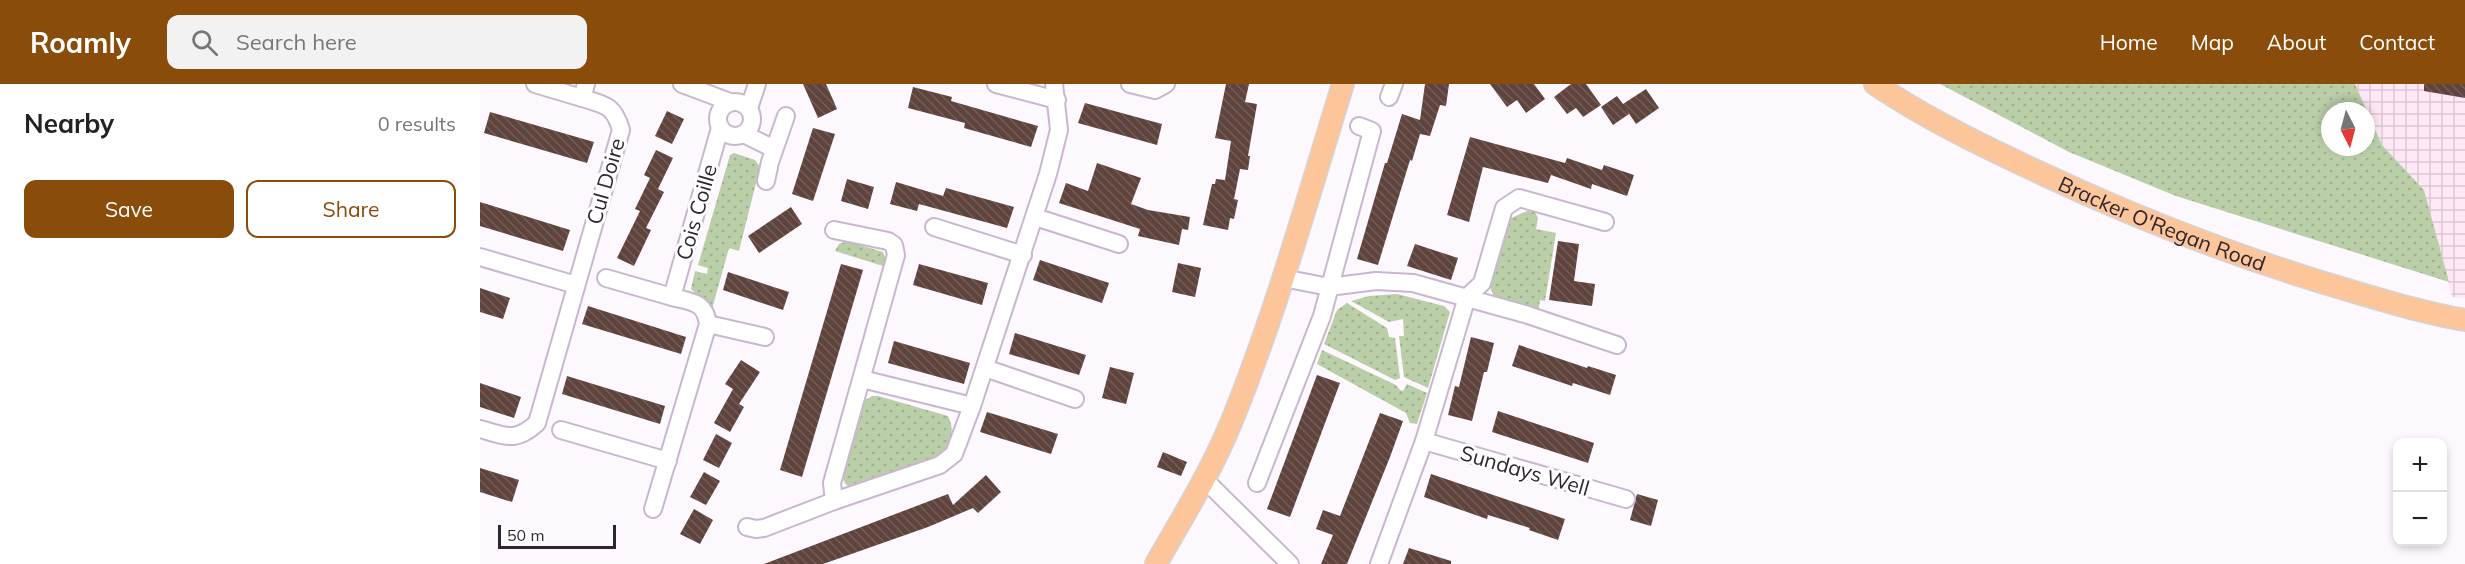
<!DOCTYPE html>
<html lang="en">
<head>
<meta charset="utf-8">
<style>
  body { margin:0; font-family:Mulish,sans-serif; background:#f2f2f2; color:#222 }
  .controls { position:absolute; right:18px; bottom:18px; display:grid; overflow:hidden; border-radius:12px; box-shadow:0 3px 9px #0003 }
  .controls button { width:54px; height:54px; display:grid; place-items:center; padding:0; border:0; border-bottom:2px solid #e0e0e0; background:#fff; color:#222; font:30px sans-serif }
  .compass { position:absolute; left:1841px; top:18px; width:54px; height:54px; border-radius:50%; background:#fff; box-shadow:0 3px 9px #0003; rotate:174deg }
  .scale { position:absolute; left:18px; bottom:15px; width:118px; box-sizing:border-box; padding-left:6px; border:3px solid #2d252f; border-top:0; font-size:16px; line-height:21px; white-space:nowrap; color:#2d252f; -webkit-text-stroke:4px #fff; paint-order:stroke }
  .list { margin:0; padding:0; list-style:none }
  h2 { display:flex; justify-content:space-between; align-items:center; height:78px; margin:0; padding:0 24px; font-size:26px }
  h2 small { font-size:20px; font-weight:400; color:#767676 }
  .actions { display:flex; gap:12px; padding:18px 24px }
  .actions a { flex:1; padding:14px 0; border:2px solid #894c0a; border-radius:12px; text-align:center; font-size:21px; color:#894c0a }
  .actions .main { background:#894c0a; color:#fff }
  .icon { flex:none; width:33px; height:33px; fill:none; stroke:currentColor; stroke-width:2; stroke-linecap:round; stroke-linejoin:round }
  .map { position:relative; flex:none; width:1985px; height:480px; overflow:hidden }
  header { display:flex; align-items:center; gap:36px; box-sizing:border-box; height:84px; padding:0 30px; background:#894c0a; color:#fff }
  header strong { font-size:28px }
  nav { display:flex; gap:33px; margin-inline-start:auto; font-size:21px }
  .search { width:420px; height:54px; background:#f2f2f2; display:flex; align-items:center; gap:15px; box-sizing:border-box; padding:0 21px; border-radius:12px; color:#767676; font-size:22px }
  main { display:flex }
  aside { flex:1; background:#fff }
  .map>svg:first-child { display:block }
  .industrial { fill:url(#industrial-grid) }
  .grass { fill:url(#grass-dots); fill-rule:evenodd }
  .building { fill:url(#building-back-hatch) }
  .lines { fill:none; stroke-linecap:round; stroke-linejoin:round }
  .minor-casing { stroke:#c9b6cf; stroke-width:20 }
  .major-casing { stroke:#d5d3d5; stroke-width:24 }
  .minor { stroke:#fff; stroke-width:16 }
  .major { stroke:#fcc59a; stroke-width:21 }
  .labels { text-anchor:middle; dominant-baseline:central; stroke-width:6; stroke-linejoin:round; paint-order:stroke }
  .street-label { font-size:21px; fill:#2d252f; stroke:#fff }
</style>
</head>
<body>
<header>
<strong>Roamly</strong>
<div class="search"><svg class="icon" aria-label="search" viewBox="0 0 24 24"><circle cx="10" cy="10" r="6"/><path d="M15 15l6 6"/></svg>Search here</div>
<nav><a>Home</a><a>Map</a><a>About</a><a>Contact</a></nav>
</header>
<main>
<aside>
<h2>Nearby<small>0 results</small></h2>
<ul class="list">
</ul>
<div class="actions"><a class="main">Save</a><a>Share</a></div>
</aside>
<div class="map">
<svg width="1985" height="480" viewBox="0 0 1985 480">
  <defs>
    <pattern id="industrial-grid" width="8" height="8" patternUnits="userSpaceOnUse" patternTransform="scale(1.5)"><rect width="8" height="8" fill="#ffe8f5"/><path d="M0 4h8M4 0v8" fill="none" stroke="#dbc7d2"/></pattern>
    <pattern id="grass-dots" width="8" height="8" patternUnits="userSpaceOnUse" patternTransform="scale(1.5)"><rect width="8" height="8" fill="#bacea8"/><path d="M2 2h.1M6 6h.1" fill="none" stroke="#a0b191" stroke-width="1.8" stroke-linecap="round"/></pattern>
    <pattern id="building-back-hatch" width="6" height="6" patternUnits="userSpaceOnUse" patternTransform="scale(1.5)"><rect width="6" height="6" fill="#5f433d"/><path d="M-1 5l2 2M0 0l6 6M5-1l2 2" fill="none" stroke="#725c57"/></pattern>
  </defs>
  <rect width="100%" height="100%" fill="#fcf8fd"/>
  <polygon class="industrial" points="1875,0 1985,0 1985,214 1972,213 1944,106 1902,61"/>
  <g class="grass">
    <path d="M 1460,0 L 1875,0 L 1902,61 L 1944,106 L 1969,198 L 1696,112 L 1589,68 ZM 1850,27 L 1886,27 L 1886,63 L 1850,63 Z"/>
    <polygon points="254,69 275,76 280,83 259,167 249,164 232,225 211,205 215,187 227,190 228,184 218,181 250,71"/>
    <polygon points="1047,127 1055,128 1058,134 1056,145 1076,149 1065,217 1060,216 1058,230 1015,215 1010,203 1031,134"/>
    <polygon points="367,157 403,168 406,175 403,182 355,167 359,160"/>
    <polygon points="917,210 964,222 970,228 948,304 924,293 919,252 924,252 923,235 909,238 871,217 889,212"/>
    <polygon points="867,219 907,244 909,253 915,254 920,294 915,296 844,260 857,226"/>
    <polygon points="842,266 916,301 920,306 923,307 927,300 947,309 937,340 930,339 926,329 837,280"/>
    <path d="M 392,312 L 398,312 L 468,332 C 476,347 471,365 459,376 L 373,405 C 370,403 367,402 365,399 C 356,387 379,332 384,317 Z"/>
  </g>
  <g class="building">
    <polygon points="323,0 346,0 357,25 338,34"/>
    <polygon points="746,0 769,0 765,18 777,20 768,72 770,72 768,86 760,85 754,115 758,116 754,135 750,134 748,146 723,141 732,100 735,100 736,95 745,96 751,57 735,54"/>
    <polygon points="945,0 969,0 966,22 960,21 950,52 940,50 932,77 930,76 898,181 877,175 905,79 907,79 922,30 940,36"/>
    <polygon points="1010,0 1054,0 1065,15 1046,29 1037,16 1027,23"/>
    <polygon points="1091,0 1106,0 1121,21 1103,33 1096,24 1087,30 1074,13"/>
    <polygon points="1944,0 1985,0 1985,14 1944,7"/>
    <polygon points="433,3 472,13 471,17 558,42 551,63 484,44 485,39 428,24"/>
    <polygon points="1166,5 1179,24 1156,40 1146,25 1149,30 1133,41 1121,23 1137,12 1143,20"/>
    <polygon points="605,19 682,40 677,61 598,39"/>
    <polygon points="187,27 204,35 192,60 175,52"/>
    <polygon points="10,28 114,58 107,79 4,49"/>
    <polygon points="333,44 355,50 333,117 312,110"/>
    <polygon points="990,53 1085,79 1087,74 1122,86 1124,81 1154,91 1147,112 1112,100 1111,105 1071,91 1068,99 1003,83 989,138 967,131"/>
    <polygon points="176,66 193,74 178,105 184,108 166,144 171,146 154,182 137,174 160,127 155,125 170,94 164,91"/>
    <polygon points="617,79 661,94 651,120 668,126 710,133 708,146 702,145 699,161 658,152 660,145 579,119 586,99 608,107"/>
    <polygon points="367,95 394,103 388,125 361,117"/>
    <polygon points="416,98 463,112 466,104 534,123 527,144 439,120 437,127 410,120"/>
    <polygon points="0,118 90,146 83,167 0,142"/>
    <polygon points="311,123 322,140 279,169 268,152"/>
    <polygon points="1078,157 1099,160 1094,197 1115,200 1112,222 1069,216"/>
    <polygon points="935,160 978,174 971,196 927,182"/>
    <polygon points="560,176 629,199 622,219 553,196"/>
    <polygon points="698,179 721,184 715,213 692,208"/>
    <polygon points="361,180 383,186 322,393 300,386"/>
    <polygon points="439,180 508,199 502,221 433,201"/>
    <polygon points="248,188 309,208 303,226 243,206"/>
    <polygon points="0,204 30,214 23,235 0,228"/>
    <polygon points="108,222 206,253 201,270 102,240"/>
    <polygon points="535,249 606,271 599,291 529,270"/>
    <polygon points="991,253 1014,259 1007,288 1004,288 992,337 968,331 975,302 979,303"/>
    <polygon points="414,257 490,279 484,300 408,279"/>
    <polygon points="1039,261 1107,284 1108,282 1136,291 1130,311 1093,299 1092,302 1032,282"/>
    <polygon points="261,276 280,288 259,320 264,323 250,348 234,339 253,305 245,300"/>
    <polygon points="630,283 654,289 646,320 622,314"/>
    <polygon points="837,291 860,299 810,433 787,425"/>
    <polygon points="87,292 185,322 180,340 82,310"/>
    <polygon points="0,299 41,313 34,334 0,323"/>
    <polygon points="1018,327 1114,359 1108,379 1012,348"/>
    <polygon points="507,328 578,350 571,370 500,348"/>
    <polygon points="900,329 923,337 910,373 867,480 841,480 853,451 836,445 843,426 860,432"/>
    <polygon points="236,350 252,359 239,384 223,376"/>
    <polygon points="683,368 707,378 701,392 677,383"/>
    <polygon points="0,384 39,396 32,418 0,408"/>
    <polygon points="224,388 240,397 226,421 210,413"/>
    <polygon points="951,390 1085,435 1078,456 1049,446 1050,444 1008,431 1007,435 944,413"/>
    <polygon points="506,391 521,408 498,429 493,424 448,443 343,480 284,480 468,410 473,421"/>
    <polygon points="1157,410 1178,416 1171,442 1150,436"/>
    <polygon points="214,425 233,436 220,460 200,450"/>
    <polygon points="929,464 971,477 971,480 923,480"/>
  </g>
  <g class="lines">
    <g class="minor-casing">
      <g id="minor">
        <polyline points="55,0 102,14"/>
        <polyline points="202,0 250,18"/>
        <polyline points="516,0 577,16"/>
        <polyline points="650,0 675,6 686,0"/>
        <polyline points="909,13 914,0"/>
        <circle cx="255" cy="35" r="17"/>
        <polyline points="269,24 277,0"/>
        <polyline points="264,50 294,65"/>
        <polyline points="286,97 290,78 306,32"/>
        <polyline points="555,133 639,160"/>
        <polyline points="454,143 543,171"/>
        <polyline points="0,173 96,201"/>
        <polyline points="126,194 192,213"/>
        <polyline points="803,194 849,203 896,197 933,199 1045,230 1137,261"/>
        <polyline points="228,240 285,253"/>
        <polyline points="505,284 595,315"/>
        <polyline points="382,295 492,322"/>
        <path d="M 0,345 C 26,352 35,359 57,339 L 141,46 C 134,21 125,21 102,14 L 106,0"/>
        <polyline points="81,346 188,377"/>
        <polyline points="944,357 1146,415"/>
        <polyline points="724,395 810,480"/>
        <polyline points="777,399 842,232 892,47 879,42"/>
        <polyline points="354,417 352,399 416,171 414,161 408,157 354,146"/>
        <path d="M 173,425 L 228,240 C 225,217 211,218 192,213 L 240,44"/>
        <polyline points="267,443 276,445 284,444 354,417 460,381 474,370 492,322 568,90 579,46 574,0"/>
        <polyline points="899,480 944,357 987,213 1002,199 1024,124 1039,114 1125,138"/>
      </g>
    </g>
    <g class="major-casing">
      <g id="major">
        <path id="s1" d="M 1395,0 C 1448,36 1509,65 1567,92 C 1663,137 1760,174 1861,204 C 1902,216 1943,229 1985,236"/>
        <path d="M 676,480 C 702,434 731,388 751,339 C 796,229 828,113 863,0"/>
      </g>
    </g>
    <use href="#minor" class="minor"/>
    <use href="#major" class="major"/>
  </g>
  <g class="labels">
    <g class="street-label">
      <text transform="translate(125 97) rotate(-74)">Cul Doire</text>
      <text transform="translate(216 128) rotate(-74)">Cois Coille</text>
      <text stroke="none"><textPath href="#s1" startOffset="320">Bracker O'Regan Road</textPath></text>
      <text transform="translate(1045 386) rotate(16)">Sundays Well</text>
    </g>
  </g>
</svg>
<div class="controls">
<button>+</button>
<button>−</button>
</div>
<svg class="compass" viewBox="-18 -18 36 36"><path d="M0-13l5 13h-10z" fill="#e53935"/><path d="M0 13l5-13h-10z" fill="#767676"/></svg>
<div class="scale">50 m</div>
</div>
</main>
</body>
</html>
